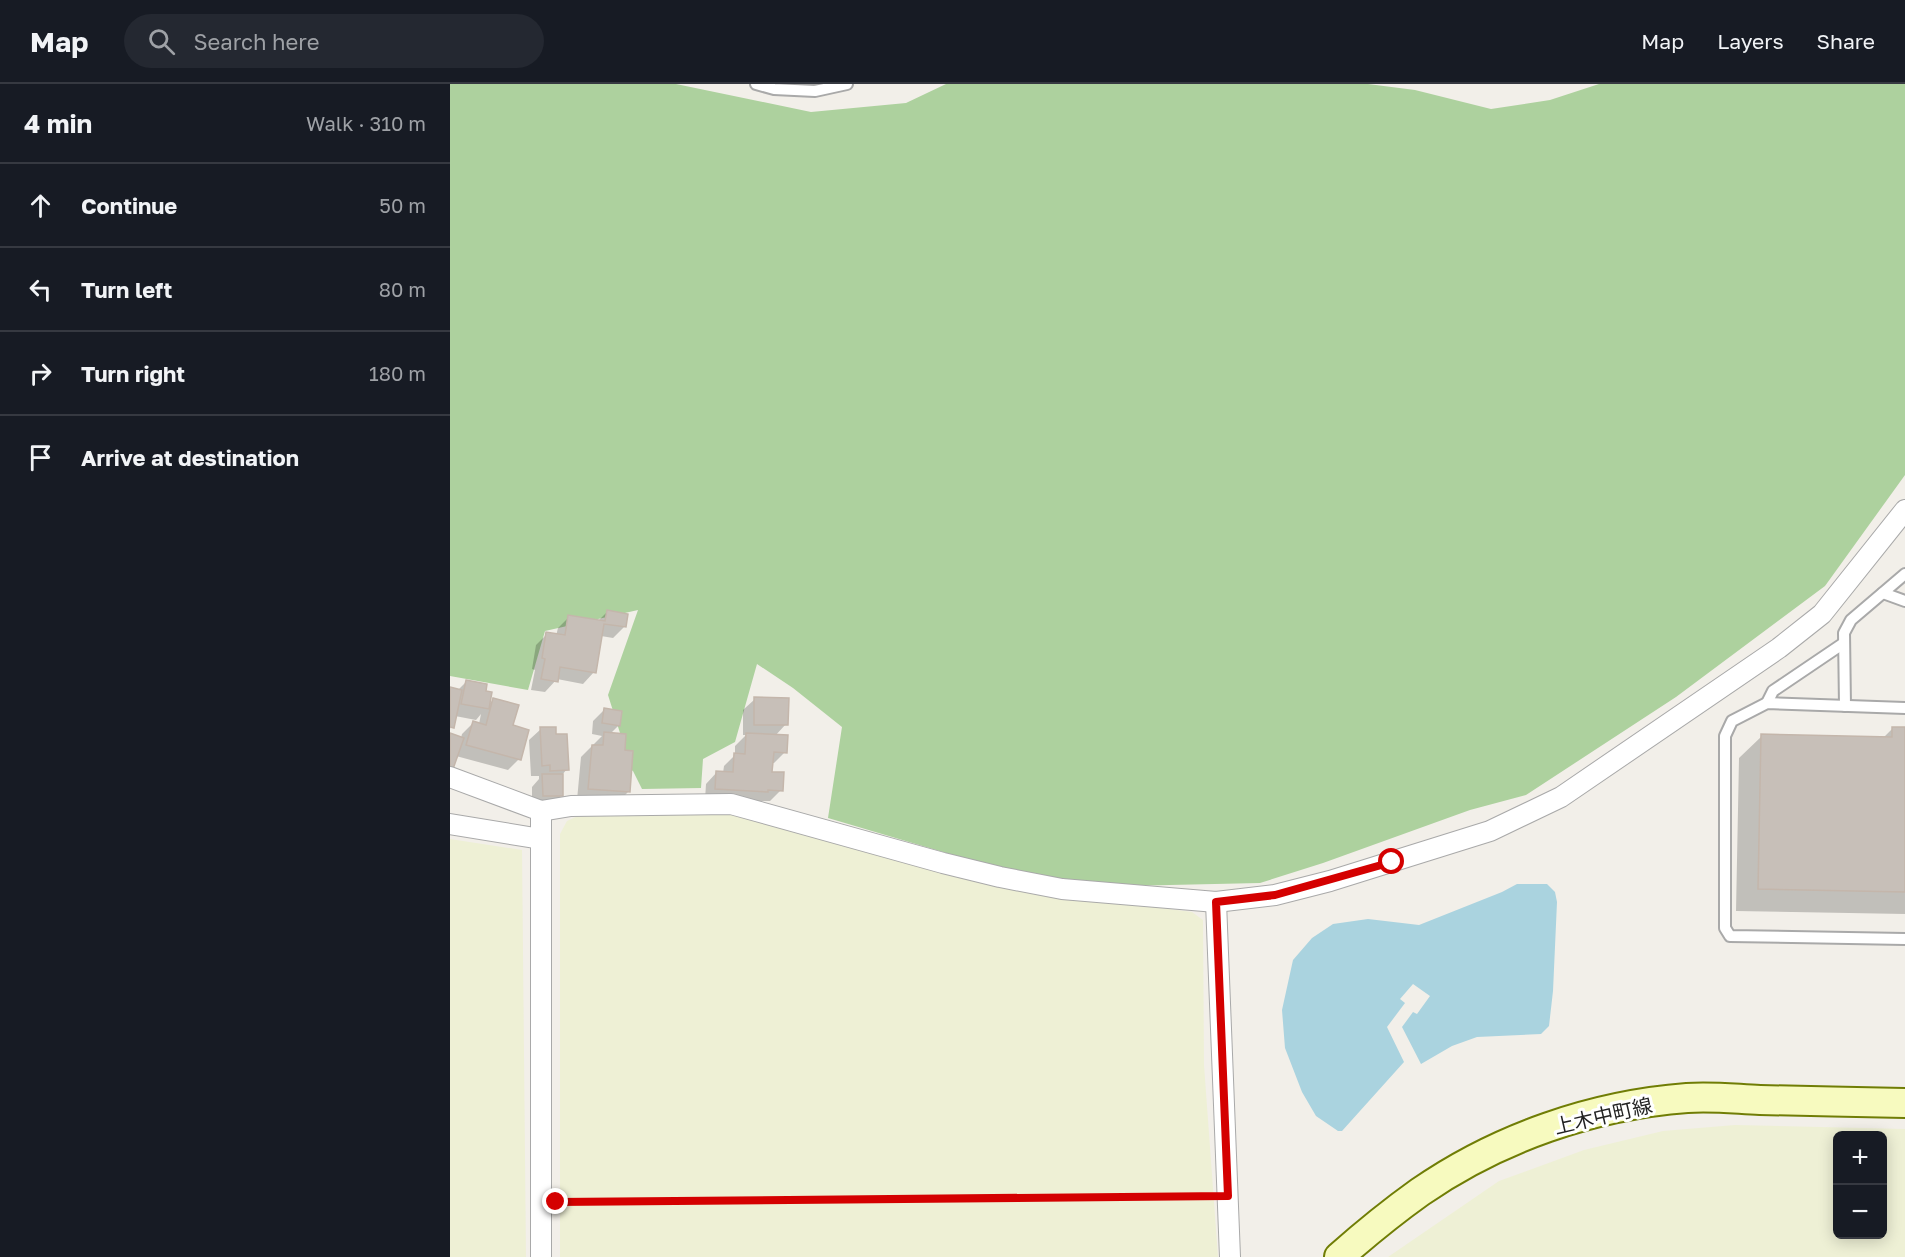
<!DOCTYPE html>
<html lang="en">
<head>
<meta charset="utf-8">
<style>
  body { margin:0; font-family:"Golos Text","Noto Sans JP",sans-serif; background:#242831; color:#f1f3f6 }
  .controls { position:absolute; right:18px; bottom:18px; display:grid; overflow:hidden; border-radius:9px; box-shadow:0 3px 15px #0003 }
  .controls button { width:54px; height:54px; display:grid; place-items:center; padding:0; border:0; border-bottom:2px solid #363941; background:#171b24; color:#f1f3f6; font:30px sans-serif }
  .stop { position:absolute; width:18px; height:18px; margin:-14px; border:4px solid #d40000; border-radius:50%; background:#fff }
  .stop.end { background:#d40000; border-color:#fff; box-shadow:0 2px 6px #0008 }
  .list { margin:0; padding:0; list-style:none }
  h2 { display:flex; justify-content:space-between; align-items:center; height:78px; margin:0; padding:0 24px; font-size:26px }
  h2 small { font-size:20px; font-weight:400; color:#9ea1a6 }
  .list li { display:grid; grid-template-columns:39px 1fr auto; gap:18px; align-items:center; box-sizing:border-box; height:84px; padding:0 24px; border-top:2px solid #363941 }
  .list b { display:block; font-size:22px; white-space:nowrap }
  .list em { font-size:20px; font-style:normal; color:#9ea1a6 }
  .icon { flex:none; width:33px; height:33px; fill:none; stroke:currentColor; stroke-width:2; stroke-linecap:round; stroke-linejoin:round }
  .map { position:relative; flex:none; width:1455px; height:1173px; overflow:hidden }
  header { display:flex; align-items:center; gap:36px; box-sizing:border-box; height:84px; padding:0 30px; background:#171b24; border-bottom:2px solid #363941 }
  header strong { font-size:28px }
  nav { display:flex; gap:33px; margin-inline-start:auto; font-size:21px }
  .search { width:420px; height:54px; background:#242831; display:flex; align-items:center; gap:15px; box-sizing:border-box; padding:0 21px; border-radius:33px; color:#9ea1a6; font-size:22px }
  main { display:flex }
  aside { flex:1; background:#171b24 }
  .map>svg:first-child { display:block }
  .farmland { fill:#eef0d5; fill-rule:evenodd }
  .forest { fill:#add19e }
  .water { fill:#aad3df }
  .shadow { fill:#0003 }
  .building { fill:#c7bfb8; stroke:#c4b6ab; stroke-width:1.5 }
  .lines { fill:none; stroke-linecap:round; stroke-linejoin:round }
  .service-casing { stroke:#a9a9a9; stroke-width:14 }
  .minor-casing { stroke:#a9a9a9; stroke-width:22 }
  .secondary-casing { stroke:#707d05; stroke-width:32 }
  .path { stroke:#fa8072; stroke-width:4; stroke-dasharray:3 3; stroke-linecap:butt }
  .service { stroke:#fff; stroke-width:10 }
  .minor { stroke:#fff; stroke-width:20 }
  .secondary { stroke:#f7fabf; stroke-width:28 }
  .route { stroke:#d40000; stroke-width:8 }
  .labels { text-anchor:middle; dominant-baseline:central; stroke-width:6; stroke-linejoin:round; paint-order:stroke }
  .street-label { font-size:20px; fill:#222; stroke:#fff }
</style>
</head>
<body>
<header>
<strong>Map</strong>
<div class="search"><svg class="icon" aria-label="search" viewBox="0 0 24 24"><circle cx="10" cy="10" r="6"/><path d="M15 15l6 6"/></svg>Search here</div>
<nav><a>Map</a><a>Layers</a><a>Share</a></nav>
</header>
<main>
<aside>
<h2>4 min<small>Walk · 310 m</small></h2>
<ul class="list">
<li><svg class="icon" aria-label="ahead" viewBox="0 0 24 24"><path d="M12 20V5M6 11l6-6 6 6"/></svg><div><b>Continue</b></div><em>50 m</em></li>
<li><svg class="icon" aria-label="left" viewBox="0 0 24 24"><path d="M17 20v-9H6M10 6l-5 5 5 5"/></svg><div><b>Turn left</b></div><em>80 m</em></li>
<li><svg class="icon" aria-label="right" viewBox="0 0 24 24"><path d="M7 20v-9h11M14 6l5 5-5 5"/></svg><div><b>Turn right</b></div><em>180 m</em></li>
<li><svg class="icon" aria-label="arrive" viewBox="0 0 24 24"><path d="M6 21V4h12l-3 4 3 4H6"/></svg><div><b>Arrive at destination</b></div></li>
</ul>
</aside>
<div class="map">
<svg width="1455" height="1173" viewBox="0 0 1455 1173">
  <rect width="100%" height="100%" fill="#f2efe9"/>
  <g class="farmland">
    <polygon points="271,722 589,808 742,828 753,836 754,981 768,1173 110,1173 110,750 117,737 130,731"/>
    <polygon points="0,755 72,766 76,1173 0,1173"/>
    <path d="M 1285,1041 L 1455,1045 L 1455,1173 L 938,1173 L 1049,1097 L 1134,1066 L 1213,1047 ZM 1388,1052 L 1432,1052 L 1432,1150 L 1388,1150 Z"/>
  </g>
  <polygon class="forest" points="0,0 226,0 361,28 456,19 496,0 918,0 965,6 1041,25 1100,16 1149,0 1455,0 1455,391 1375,502 1226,613 1076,711 1020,726 873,779 810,799 674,802 564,789 378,734 392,643 343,604 307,580 285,658 253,675 251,704 192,705 183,687 166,677 170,649 158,611 188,526 95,547 78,606 0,592"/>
  <polygon class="water" points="1067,800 1097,800 1105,808 1107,818 1103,907 1099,942 1091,950 1027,953 1002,962 971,980 952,943 963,928 967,930 980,912 963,900 950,915 955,919 937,943 954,978 892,1047 888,1047 866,1032 852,1008 835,964 832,926 843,876 862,854 883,840 918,835 969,841 1052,808"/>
  <g class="shadow">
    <polygon points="158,527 174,543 163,554 151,552 144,588 133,600 107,595 95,608 81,606 85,586 82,585 86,561 97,550 106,552 108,544 119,533 147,538"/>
    <polygon points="16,598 35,608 38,621 44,615 61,642 69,675 58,686 6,672 0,650 11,654 12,650 23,639 29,640 31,630 26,636 5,632 0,645 0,604 8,606"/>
    <polygon points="305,615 336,640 325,652 335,668 324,679 321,679 321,689 331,706 320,717 308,717 305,719 255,716 256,700 267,688 273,689 274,682 285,671 285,662 296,651 293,651 293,626"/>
    <polygon points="154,626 169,641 160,650 173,667 178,708 167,719 127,716 131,673 152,652 142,650 143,637"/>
    <polygon points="1443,644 1455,644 1455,830 1286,827 1289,674 1312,652 1433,654"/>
    <polygon points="91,645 105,652 117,685 112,691 112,711 100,722 82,722 82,703 89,695 89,692 81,692 79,656"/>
  </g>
  <g class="building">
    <polygon points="157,526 178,530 176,543 154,540 146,589 110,583 108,598 91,595 95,575 92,574 96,548 115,551 118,531 155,537"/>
    <polygon points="16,596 37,600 36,607 42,608 39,625 11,620"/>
    <polygon points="0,603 12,606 4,644 0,643"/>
    <polygon points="304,613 339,614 338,641 304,641"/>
    <polygon points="43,614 69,621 63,641 79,646 71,676 16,661 23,637 36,641"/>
    <polygon points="154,624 172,627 170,642 152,639"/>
    <polygon points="90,643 106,643 106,650 117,650 119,686 100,687 100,681 92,682"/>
    <polygon points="1442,643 1455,643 1455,808 1308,805 1311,650 1442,653"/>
    <polygon points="154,648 176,650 175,666 183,667 180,708 138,705 142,661 153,661"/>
    <polygon points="0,649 14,654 3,685 0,684"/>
    <polygon points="296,649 338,651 337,669 324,668 322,688 334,688 333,707 318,706 318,708 265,705 266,687 283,688 284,669 295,670"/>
    <polygon points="92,690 113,690 113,712 93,712"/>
  </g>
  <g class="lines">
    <g class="service-casing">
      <g id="service">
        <polyline points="306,0 324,5 365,7 397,0"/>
        <polyline points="1433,509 1455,517"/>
        <polyline points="1317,619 1323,607 1394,559"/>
        <polyline points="1395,622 1394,549 1401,536 1455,490"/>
        <polyline points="1455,624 1317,619 1282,637 1275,652 1275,844 1280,852 1455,855"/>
      </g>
    </g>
    <g class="minor-casing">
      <g id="minor">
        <polyline points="0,693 91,727 121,722 281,720 493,779 550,793 612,805 766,818 825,811 880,797 1040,747 1111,713 1329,564 1372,530 1455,426"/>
        <polyline points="91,727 91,1173"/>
        <polyline points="0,740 91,755"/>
        <polyline points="766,818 780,1173"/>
      </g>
    </g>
    <g class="secondary-casing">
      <path id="secondary" d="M 889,1173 C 915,1150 942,1128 970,1108 C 1048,1054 1143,1021 1237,1014 C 1261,1012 1286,1015 1310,1016 C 1358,1017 1407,1018 1455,1019"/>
    </g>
    <polyline class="path" points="112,1118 756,1112"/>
    <use href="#service" class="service"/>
    <use href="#minor" class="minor"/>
    <use href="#secondary" class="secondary"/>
  </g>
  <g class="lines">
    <polyline class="route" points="106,1118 778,1112 766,818 825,811 942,778"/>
  </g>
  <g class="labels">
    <g class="street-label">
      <text transform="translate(1153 1031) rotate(-13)">上木中町線</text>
    </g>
  </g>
</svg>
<div class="controls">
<button>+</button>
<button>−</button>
</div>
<div class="stop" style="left:942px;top:778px"></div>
<div class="stop end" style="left:106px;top:1118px"></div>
</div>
</main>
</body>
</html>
